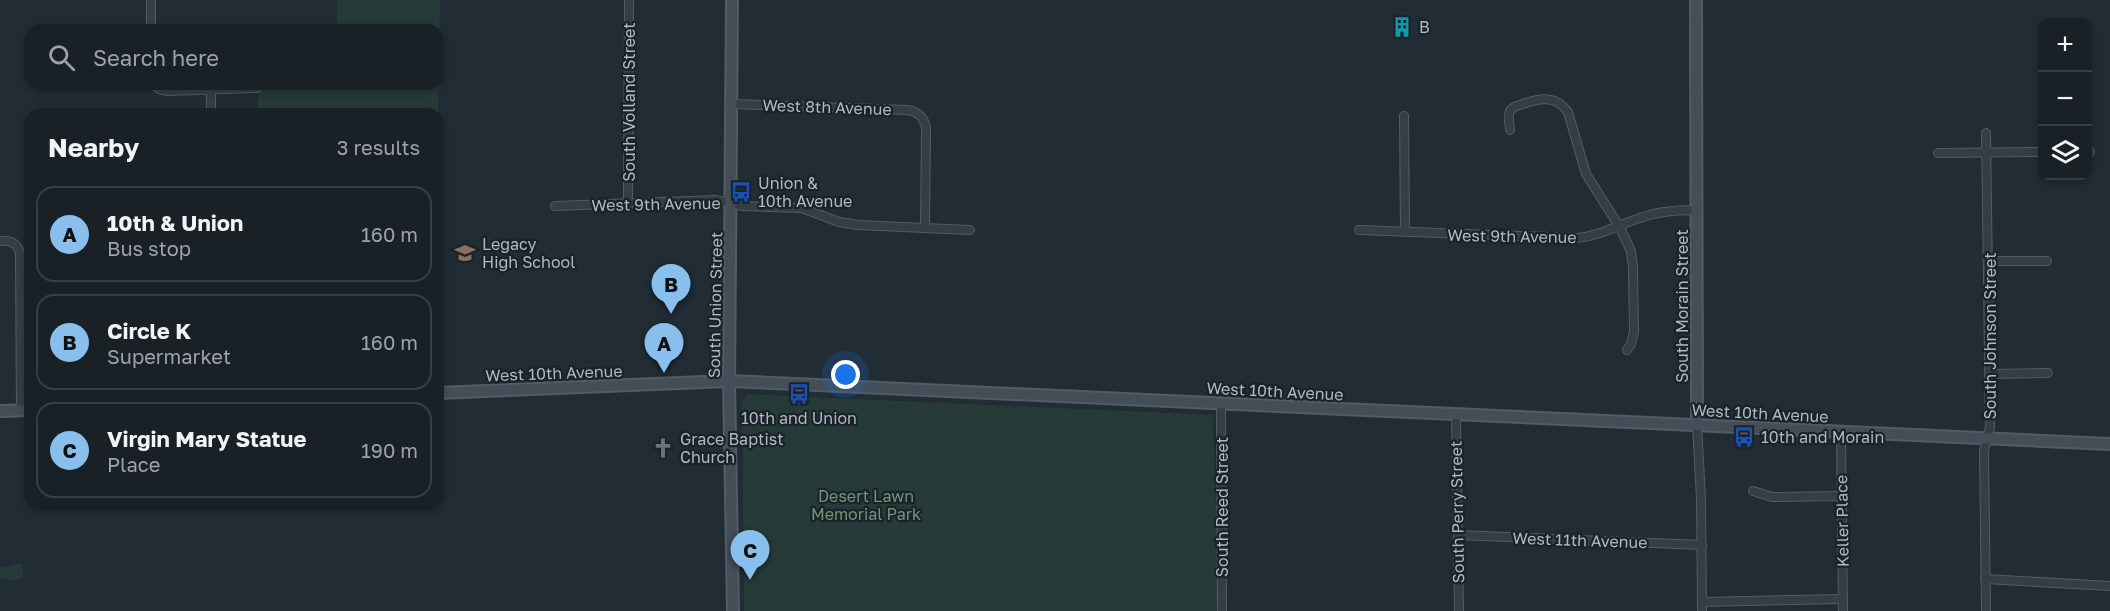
<!DOCTYPE html>
<html lang="en">
<head>
<meta charset="utf-8">
<style>
  body { margin:0; font-family:"Golos Text",sans-serif; background:#22292f; color:#f1f3f6 }
  .controls { position:absolute; right:18px; top:18px; display:grid; overflow:hidden; border-radius:12px; box-shadow:0 3px 9px #0003 }
  .controls button { width:54px; height:54px; display:grid; place-items:center; padding:0; border:0; border-bottom:2px solid #373e44; background:#192127; color:#f1f3f6; font:30px sans-serif }
  .you { position:absolute; left:846px; top:375px; width:21px; height:21px; margin:-15px; border:4px solid #fff; border-radius:50%; background:#1a73e8; box-shadow:0 0 0 9px #1a73e833 }
  .badge { display:grid; place-items:center; width:39px; height:39px; border-radius:50%; background:#89bfed; color:#111; font-size:20px; font-weight:700 }
  .pin { position:absolute; translate:-50% -50px; filter:drop-shadow(0 2px 3px #0008) }
  .pin::after { content:''; position:absolute; top:32px; width:21px; height:18px; background:inherit; clip-path:polygon(0 0,100% 0,50% 100%) }
  .list { margin:0; padding:0; list-style:none }
  h2 { display:flex; justify-content:space-between; align-items:center; height:78px; margin:0; padding:0 24px; font-size:26px }
  h2 small { font-size:20px; font-weight:400; color:#9fa3a7 }
  .list li { display:grid; grid-template-columns:39px 1fr auto; gap:18px; align-items:center; box-sizing:border-box; height:96px; margin:0 12px 12px; padding:0 12px; border:2px solid #373e44; border-radius:18px }
  .list b { display:block; font-size:22px; white-space:nowrap }
  .list p { margin:0; font-size:20px; white-space:nowrap; color:#9fa3a7 }
  .list em { font-size:20px; font-style:normal; color:#9fa3a7 }
  .icon { flex:none; width:33px; height:33px; fill:none; stroke:currentColor; stroke-width:2; stroke-linecap:round; stroke-linejoin:round }
  .map { position:relative; flex:none; width:2110px; height:611px; overflow:hidden }
  .search { position:absolute; background:#192127; box-shadow:0 3px 9px #0003; left:24px; top:24px; width:420px; height:66px; display:flex; align-items:center; gap:15px; box-sizing:border-box; padding:0 21px; border-radius:18px; color:#9fa3a7; font-size:22px }
  .panel { position:absolute; background:#192127; box-shadow:0 3px 9px #0003; left:24px; top:108px; width:420px; height:402px; border-radius:18px }
  .map>svg:first-child { display:block }
  .green { fill:#263a37 }
  .lines { fill:none; stroke-linecap:round; stroke-linejoin:round }
  .street-casing { stroke:#525c63; stroke-width:10 }
  .secondary-casing { stroke:#525c63; stroke-width:14 }
  .street { stroke:#353e45; stroke-width:8 }
  .secondary { stroke:#434e58; stroke-width:10 }
  .labels { text-anchor:middle; dominant-baseline:central; stroke-width:4.5; stroke-linejoin:round; paint-order:stroke }
  .poi-label { font-size:16px; fill:#afb9c2; stroke:#1a232a; text-anchor:start }
  .street-label { font-size:16px; fill:#afb9c2; stroke:#1a232a }
  .park-label { font-size:16px; fill:#709673; stroke:#1a232a }
</style>
</head>
<body>
<div class="map">
<svg width="2110" height="611" viewBox="0 0 2110 611">
  <rect width="100%" height="100%" fill="#212c34"/>
  <g class="green">
    <polygon points="337,0 440,0 438,124 438,114 258,114 258,84 438,84 438,30 337,30"/>
    <polygon points="748,394 1213,415 1219,611 744,611 742,400"/>
    <polygon points="15,564 23,564 23,578 15,580 0,578 0,567 14,566"/>
  </g>
  <g class="lines">
    <g class="street-casing">
      <g id="street">
        <polyline points="151,30 151,0"/>
        <polyline points="153,84 159,89 168,91 257,88"/>
        <polyline points="211,90 211,114"/>
        <path d="M 731,104 L 908,110 C 918,112 924,117 926,128 L 925,228"/>
        <polyline points="1404,116 1405,232"/>
        <path d="M 1510,130 C 1510,125 1507,116 1510,111 C 1513,106 1519,105 1523,104 C 1540,98 1556,95 1568,112 L 1586,174 L 1619,226 L 1631,251 L 1633,268 L 1634,332 L 1631,344 L 1627,350"/>
        <polyline points="2088,152 2090,152"/>
        <polyline points="1938,153 2042,152"/>
        <polyline points="628,203 629,0"/>
        <polyline points="555,206 716,200 742,206 802,208 839,222 858,225 970,230"/>
        <path d="M 1359,230 L 1577,238 C 1600,236 1618,225 1640,218 C 1658,211 1677,210 1696,210"/>
        <path d="M 0,241 C 10,240 17,243 20,253 L 21,411"/>
        <polyline points="1989,261 2047,261"/>
        <polyline points="1990,374 2048,373"/>
        <polyline points="1221,403 1222,611"/>
        <polyline points="1456,414 1459,611"/>
        <polyline points="1697,425 1701,499 1702,611"/>
        <polyline points="1841,432 1843,611"/>
        <polyline points="1753,491 1772,497 1841,496"/>
        <polyline points="1458,535 1702,545"/>
        <polyline points="1985,579 2110,586"/>
        <polyline points="1702,602 1842,599"/>
        <polyline points="1986,611 1984,451 1990,427 1986,133"/>
      </g>
    </g>
    <g class="secondary-casing">
      <g id="secondary">
        <polyline points="732,0 729,381 733,611"/>
        <polyline points="1696,0 1697,425"/>
        <polyline points="438,393 729,381 2110,444"/>
        <polyline points="0,411 30,410"/>
      </g>
    </g>
    <use href="#street" class="street"/>
    <use href="#secondary" class="secondary"/>
  </g>
  <defs>
    <g id="building-bare" transform="scale(1.62)"><path d="M-4-6H4V6H1V3H-1V6H-4ZM-2.5-4.3h1.7v1.8h-1.7ZM.8-4.3h1.7v1.8H.8ZM-2.5-1h1.7V.8h-1.7ZM.8-1h1.7V.8H.8Z" fill="#0f9aa8" stroke="#1a232a" stroke-width="2.5" paint-order="stroke"/></g>
    <g id="bus-bare" transform="scale(1.62)"><path d="M-5-6H5V4H4V6H2V4H-2V6H-4V4H-5ZM-3.5-4V0h7V-4ZM-3.5 1.2v1.5H-2V1.2ZM2 1.2v1.5H3.5V1.2Z" fill="#1a4fb4" stroke="#1a232a" stroke-width="2.5" paint-order="stroke"/></g>
    <g id="school-bare" transform="scale(1.62)"><path d="M0-5L7-2L0 1L-7-2ZM-4 1L0 2.5L4 1V4Q0 6-4 4Z" fill="#8d6e63" stroke="#1a232a" stroke-width="2.5" paint-order="stroke"/></g>
    <g id="church-bare" transform="scale(1.62)"><path d="M-1.2-6h2.4v3.5h3.3v2.4h-3.3V6h-2.4V-.1h-3.3v-2.4h3.3Z" fill="#6b7280" stroke="#1a232a" stroke-width="2.5" paint-order="stroke"/></g>
  </defs>
  <g fill-rule="evenodd">
    <use href="#building-bare" x="1402" y="27"/>
    <use href="#bus-bare" x="741" y="192"/>
    <use href="#school-bare" x="465" y="253"/>
    <use href="#bus-bare" x="799" y="394"/>
    <use href="#bus-bare" x="1744" y="437"/>
    <use href="#church-bare" x="663" y="448"/>
  </g>
  <g class="labels">
    <g class="poi-label">
      <text x="1419" y="27">B</text>
      <text x="758" y="183">Union &amp;<tspan x="758" dy="18">10th Avenue</tspan></text>
      <text x="482" y="244">Legacy<tspan x="482" dy="18">High School</tspan></text>
      <text x="799" y="418" text-anchor="middle">10th and Union</text>
      <text x="1761" y="437">10th and Morain</text>
      <text x="680" y="439">Grace Baptist<tspan x="680" dy="18">Church</tspan></text>
    </g>
    <g class="street-label">
      <text transform="translate(629 102) rotate(-90)">South Volland Street</text>
      <text transform="translate(827 107) rotate(2)">West 8th Avenue</text>
      <text transform="translate(656 204) rotate(-1)">West 9th Avenue</text>
      <text transform="translate(1512 236) rotate(1)">West 9th Avenue</text>
      <text transform="translate(715 305) rotate(-89)">South Union Street</text>
      <text transform="translate(1682 306) rotate(-90)">South Morain Street</text>
      <text transform="translate(1990 336) rotate(-90)">South Johnson Street</text>
      <text transform="translate(554 373) rotate(-2)">West 10th Avenue</text>
      <text transform="translate(1275 391) rotate(3)">West 10th Avenue</text>
      <text transform="translate(1760 413) rotate(3)">West 10th Avenue</text>
      <text transform="translate(1222 507) rotate(-90)">South Reed Street</text>
      <text transform="translate(1457 512) rotate(-91)">South Perry Street</text>
      <text transform="translate(1842 521) rotate(-91)">Keller Place</text>
      <text transform="translate(1580 540) rotate(2)">West 11th Avenue</text>
    </g>
    <g class="park-label">
      <text x="866" y="496">Desert Lawn<tspan x="866" dy="18">Memorial Park</tspan></text>
    </g>
  </g>
</svg>
<div class="controls">
<button>+</button>
<button>−</button>
<button><svg class="icon" aria-label="layers" viewBox="0 0 24 24"><path d="M12 4l9 5-9 5-9-5zM3 14l9 5 9-5"/></svg></button>
</div>
<div class="you"></div>
<div class="pin badge" style="left:664px;top:373px">A</div>
<div class="pin badge" style="left:671px;top:314px">B</div>
<div class="pin badge" style="left:750px;top:580px">C</div>
<div class="search"><svg class="icon" aria-label="search" viewBox="0 0 24 24"><circle cx="10" cy="10" r="6"/><path d="M15 15l6 6"/></svg>Search here</div>
<section class="panel">
<h2>Nearby<small>3 results</small></h2>
<ul class="list">
<li><span class="badge">A</span><div><b>10th &amp; Union</b><p>Bus stop</p></div><em>160 m</em></li>
<li><span class="badge">B</span><div><b>Circle K</b><p>Supermarket</p></div><em>160 m</em></li>
<li><span class="badge">C</span><div><b>Virgin Mary Statue</b><p>Place</p></div><em>190 m</em></li>
</ul>
</section>
</div>
</body>
</html>
